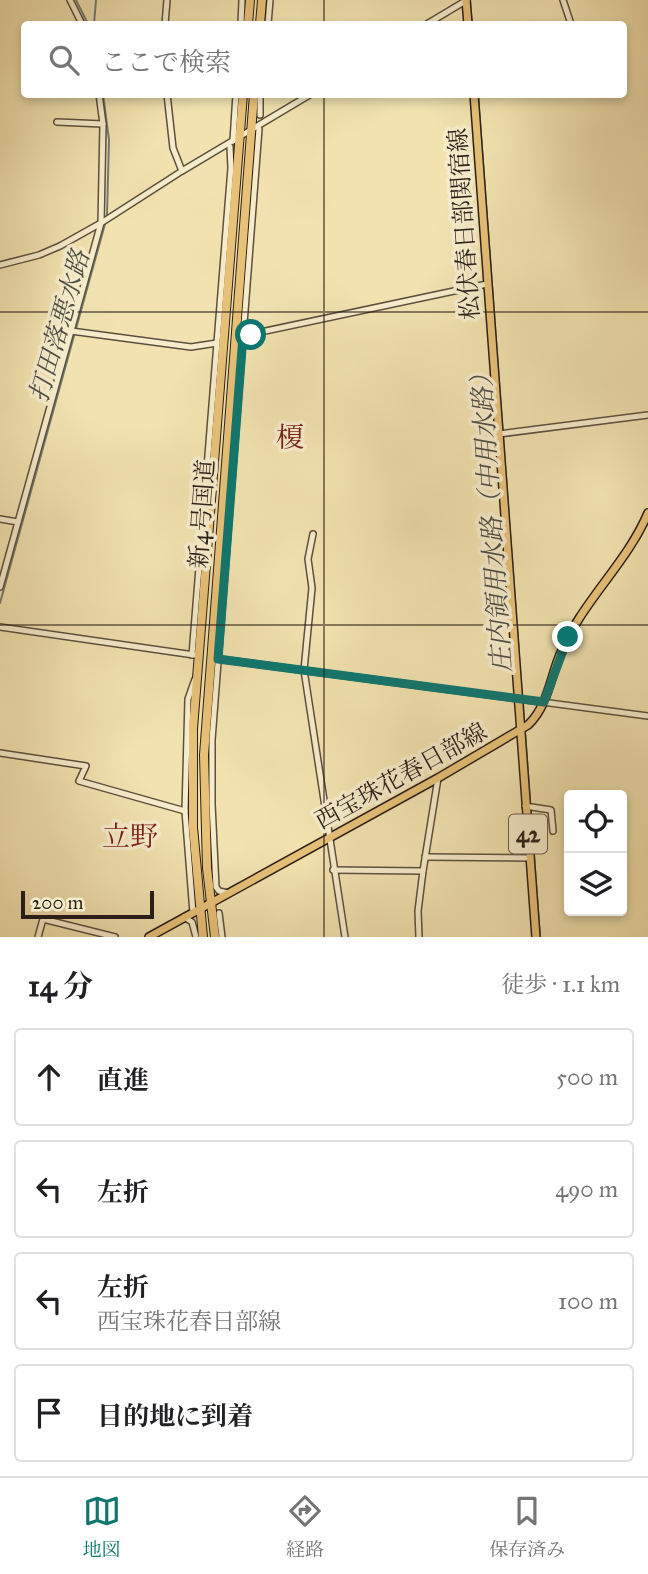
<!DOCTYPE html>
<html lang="ja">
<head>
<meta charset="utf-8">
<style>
  body { margin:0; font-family:"IM FELL Great Primer","Noto Serif JP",serif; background:#f6f6f6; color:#202124 }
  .controls { position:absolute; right:21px; bottom:21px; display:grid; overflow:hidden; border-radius:7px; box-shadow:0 4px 10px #0003 }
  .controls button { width:63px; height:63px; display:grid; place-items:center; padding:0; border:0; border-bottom:2px solid #e0e0e0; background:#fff; color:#202124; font:35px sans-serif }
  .scale { position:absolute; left:21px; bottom:18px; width:133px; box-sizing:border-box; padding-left:7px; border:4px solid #2b1f18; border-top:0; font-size:19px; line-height:24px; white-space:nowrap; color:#2b1f18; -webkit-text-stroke:5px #f6eccb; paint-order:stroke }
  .stop { position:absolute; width:21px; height:21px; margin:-16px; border:5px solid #0f766e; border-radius:50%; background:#fff }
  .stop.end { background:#0f766e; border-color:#fff; box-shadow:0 2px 7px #0008 }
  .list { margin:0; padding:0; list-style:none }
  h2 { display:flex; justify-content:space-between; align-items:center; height:91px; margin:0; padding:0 28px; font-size:30px }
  h2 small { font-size:23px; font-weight:400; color:#757577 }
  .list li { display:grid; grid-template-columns:46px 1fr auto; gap:21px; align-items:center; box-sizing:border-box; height:98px; margin:0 14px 14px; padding:0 14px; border:2px solid #e0e0e0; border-radius:7px }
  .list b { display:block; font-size:26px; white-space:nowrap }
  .list p { margin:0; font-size:23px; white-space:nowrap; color:#757577 }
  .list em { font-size:23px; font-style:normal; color:#757577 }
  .icon { flex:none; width:38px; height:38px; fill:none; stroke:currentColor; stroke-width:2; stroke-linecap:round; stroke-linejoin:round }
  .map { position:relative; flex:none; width:648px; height:937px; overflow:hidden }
  .search { position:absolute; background:#fff; box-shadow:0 4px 10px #0003; left:21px; right:21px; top:21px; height:77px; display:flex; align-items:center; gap:18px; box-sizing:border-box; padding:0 24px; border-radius:7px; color:#757577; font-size:26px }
  .sheet { height:539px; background:#fff }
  nav { display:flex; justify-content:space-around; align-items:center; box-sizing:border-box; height:98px; border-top:2px solid #e0e0e0; background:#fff; font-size:19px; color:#757577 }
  nav a { display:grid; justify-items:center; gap:4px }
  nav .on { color:#0f766e }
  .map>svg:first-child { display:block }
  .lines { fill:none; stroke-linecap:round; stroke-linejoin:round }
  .stream { stroke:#6f7d75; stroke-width:2 }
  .minor-casing { stroke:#5c503e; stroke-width:8 }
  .major-casing { stroke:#2b1f18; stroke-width:10 }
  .highway-casing { stroke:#2b1f18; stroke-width:10 }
  .minor { stroke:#f6eccb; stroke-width:5 }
  .major { stroke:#e8c178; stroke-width:7 }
  .highway { stroke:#e8c178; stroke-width:8 }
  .route { stroke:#0f766e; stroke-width:9 }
  .grid { fill:none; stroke:#2b1f18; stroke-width:2; stroke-opacity:0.55 }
  .labels { text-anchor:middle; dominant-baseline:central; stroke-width:7; stroke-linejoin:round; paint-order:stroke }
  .shield { fill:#f6eccb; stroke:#685c4e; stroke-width:2 }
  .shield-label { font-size:23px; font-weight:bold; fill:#2b1f18 }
  .street-label { font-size:24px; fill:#2b1f18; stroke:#f6eccb }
  .water-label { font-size:26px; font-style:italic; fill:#4d4e46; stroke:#f6eccb }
  .quarter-label { font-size:28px; fill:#7a1f14; stroke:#f6eccb }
</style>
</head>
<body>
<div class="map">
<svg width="648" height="937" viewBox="0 0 648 937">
  <rect width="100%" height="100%" fill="#f1e2af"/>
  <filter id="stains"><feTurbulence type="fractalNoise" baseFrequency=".00286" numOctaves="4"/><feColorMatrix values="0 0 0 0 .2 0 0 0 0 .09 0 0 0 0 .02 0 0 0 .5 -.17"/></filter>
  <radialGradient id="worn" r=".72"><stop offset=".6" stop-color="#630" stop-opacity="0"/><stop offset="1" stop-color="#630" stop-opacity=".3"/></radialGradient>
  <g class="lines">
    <g class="stream">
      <polyline points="76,0 88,24"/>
      <polyline points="470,0 472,24"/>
      <polyline points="94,24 96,0"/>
      <polyline points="103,94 109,140 107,215"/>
      <polyline points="478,94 522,697"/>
      <polyline points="0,603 105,224"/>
      <polyline points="523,703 524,725"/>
      <polyline points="525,731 540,937"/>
    </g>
    <g class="minor-casing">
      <g id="minor">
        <polyline points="70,0 82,24"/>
        <polyline points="563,0 571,24"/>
        <polyline points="165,24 167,0"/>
        <polyline points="241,24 242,0"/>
        <polyline points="268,24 270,0"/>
        <polyline points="427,24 467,0"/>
        <polyline points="167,94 173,148 182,171"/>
        <polyline points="260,115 260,94"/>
        <polyline points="57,122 103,124"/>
        <polyline points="233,141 236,94"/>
        <polyline points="0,265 39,255 60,246 101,223 182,171 311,94"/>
        <polyline points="71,331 191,347 217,343"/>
        <polyline points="242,336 487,284"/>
        <polyline points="499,434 648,415"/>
        <polyline points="0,519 18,522"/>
        <polyline points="313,534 308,559 312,588 304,670 345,937"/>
        <polyline points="0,587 101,223 103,124 99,94"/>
        <polyline points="0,627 194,655"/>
        <polyline points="192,655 231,168 230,147"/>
        <polyline points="218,659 648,716"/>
        <polyline points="0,753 86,766 79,781 185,811"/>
        <polyline points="525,806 551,810 553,831"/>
        <polyline points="425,857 530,858"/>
        <polyline points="333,870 423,871"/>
        <polyline points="228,893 219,891 216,887 212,804 212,740 259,129"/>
        <polyline points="193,913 185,811 188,699 195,679"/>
        <polyline points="219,913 222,937"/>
        <polyline points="184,917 192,922 196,937"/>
        <polyline points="38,937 43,919 115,937"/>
        <polyline points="419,937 418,911 423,871 438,778"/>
      </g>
    </g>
    <g class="major-casing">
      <g id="major">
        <polyline points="466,0 468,24"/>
        <polyline points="474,94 536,937"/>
        <path d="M 149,937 L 438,778 L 528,725 C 547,707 550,680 559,657 C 580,603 626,565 648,513"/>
      </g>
    </g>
    <g class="highway-casing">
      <g id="highway">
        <polyline points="248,24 250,0"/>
        <polyline points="260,24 262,0"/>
        <polyline points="203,937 193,827 193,729 243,94"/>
        <polyline points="215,937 207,868 204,755 254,94"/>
      </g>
    </g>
    <use href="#minor" class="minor"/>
    <use href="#major" class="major"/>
    <use href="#highway" class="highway"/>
  </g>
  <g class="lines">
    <polyline class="route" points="251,335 243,336 218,659 544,702 568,637"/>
  </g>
  <path class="grid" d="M 324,0 L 324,24M 324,94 L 324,937M 0,312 L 648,312M 0,625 L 648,625"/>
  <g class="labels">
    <rect class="shield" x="509" y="814.5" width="38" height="39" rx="5"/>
    <g class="shield-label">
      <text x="528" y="834">42</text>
    </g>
    <g class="street-label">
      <text transform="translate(464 224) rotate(-94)">松伏春日部関宿線</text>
      <text transform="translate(202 514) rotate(-86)">新4号国道</text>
      <text transform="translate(401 776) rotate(-29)">西宝珠花春日部線</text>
    </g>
    <g class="water-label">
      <text transform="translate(59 326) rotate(-74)">打田落悪水路</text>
      <text transform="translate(491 517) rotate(-94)">庄内領用水路（中用水路）</text>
    </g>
    <g class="quarter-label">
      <text x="290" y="437">榎</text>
      <text x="130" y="836">立野</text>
    </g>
  </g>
  <rect width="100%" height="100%" filter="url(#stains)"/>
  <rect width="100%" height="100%" fill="url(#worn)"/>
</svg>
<div class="controls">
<button><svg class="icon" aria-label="locate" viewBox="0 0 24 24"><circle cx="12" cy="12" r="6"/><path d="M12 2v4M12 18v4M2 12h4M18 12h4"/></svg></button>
<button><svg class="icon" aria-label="layers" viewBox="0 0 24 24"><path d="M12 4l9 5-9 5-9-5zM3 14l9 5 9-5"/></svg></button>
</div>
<div class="scale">200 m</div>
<div class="stop" style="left:251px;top:335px"></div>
<div class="stop end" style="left:568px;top:637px"></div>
<div class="search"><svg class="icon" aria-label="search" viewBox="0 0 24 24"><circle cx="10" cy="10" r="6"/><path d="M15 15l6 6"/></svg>ここで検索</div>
</div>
<section class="sheet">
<h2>14 分<small>徒歩 · 1.1 km</small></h2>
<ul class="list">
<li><svg class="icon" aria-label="ahead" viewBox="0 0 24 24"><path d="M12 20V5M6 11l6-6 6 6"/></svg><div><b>直進</b></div><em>500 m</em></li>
<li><svg class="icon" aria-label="left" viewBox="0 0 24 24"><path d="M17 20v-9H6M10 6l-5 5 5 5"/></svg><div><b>左折</b></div><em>490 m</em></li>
<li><svg class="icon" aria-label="left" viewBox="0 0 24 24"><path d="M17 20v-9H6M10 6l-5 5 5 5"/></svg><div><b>左折</b><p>西宝珠花春日部線</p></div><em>100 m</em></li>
<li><svg class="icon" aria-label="arrive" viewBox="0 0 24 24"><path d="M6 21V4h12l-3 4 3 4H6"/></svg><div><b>目的地に到着</b></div></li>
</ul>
</section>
<nav>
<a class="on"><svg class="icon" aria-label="map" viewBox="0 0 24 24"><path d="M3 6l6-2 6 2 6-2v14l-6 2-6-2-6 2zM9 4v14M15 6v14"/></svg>地図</a>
<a><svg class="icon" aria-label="directions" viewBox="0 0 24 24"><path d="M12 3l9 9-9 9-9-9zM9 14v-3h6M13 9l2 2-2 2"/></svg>経路</a>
<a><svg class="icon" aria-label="saved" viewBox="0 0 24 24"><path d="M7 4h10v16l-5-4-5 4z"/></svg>保存済み</a>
</nav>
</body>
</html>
